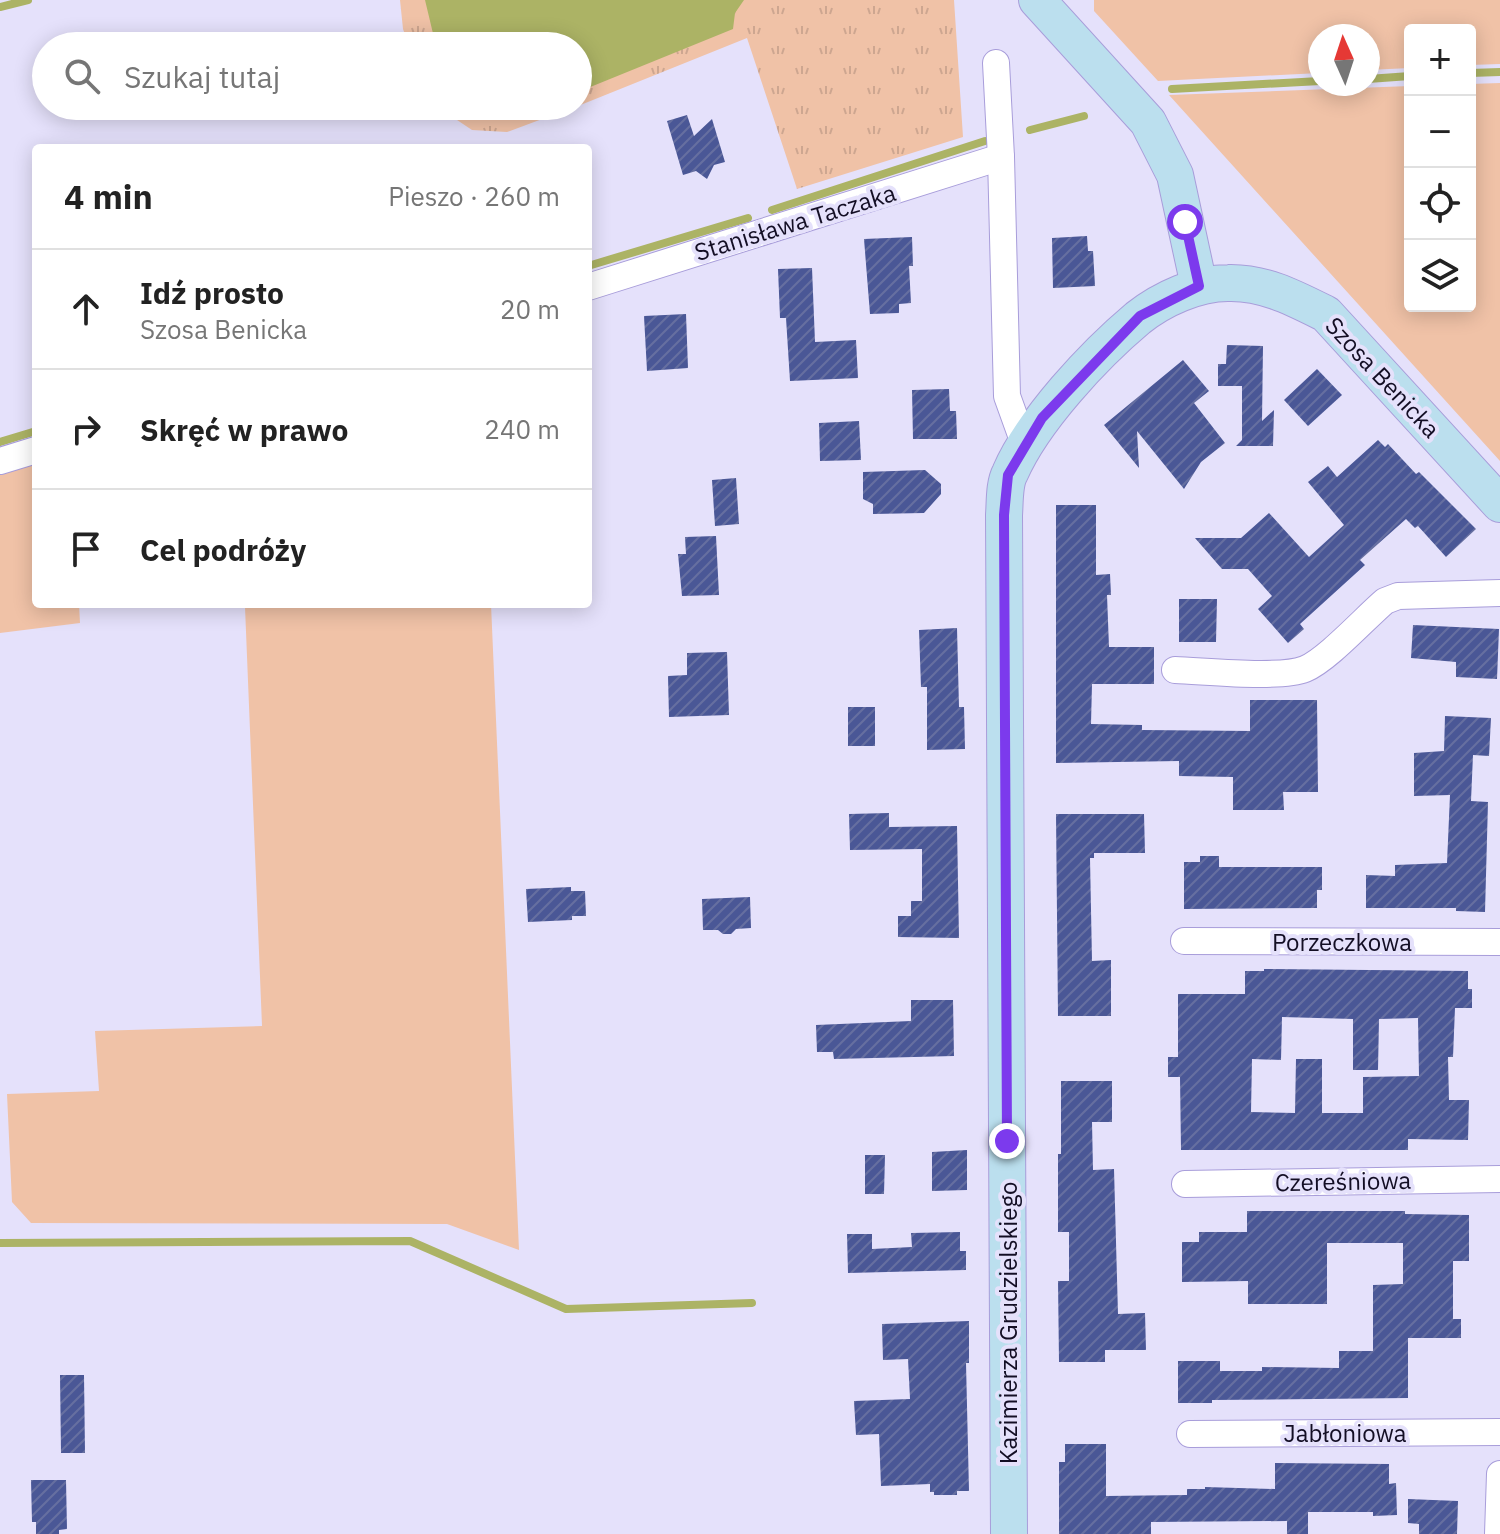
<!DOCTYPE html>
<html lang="pl">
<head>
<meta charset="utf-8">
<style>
  body { margin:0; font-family:"IBM Plex Sans",sans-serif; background:#f6f6f6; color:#222 }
  .controls { position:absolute; right:24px; top:24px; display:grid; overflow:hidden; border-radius:8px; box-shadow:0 4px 20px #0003 }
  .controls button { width:72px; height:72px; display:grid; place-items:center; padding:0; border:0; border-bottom:2px solid #e0e0e0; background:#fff; color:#222; font:40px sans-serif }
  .compass { position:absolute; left:1308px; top:24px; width:72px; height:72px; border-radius:50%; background:#fff; box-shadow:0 4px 20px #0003; rotate:357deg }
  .stop { position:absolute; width:24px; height:24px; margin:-18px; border:6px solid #7c3aed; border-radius:50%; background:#fff }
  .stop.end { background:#7c3aed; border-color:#fff; box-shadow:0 2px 8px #0008 }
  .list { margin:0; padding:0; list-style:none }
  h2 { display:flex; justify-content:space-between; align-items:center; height:104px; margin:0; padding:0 32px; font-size:34px }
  h2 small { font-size:26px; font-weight:400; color:#767676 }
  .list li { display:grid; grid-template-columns:52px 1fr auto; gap:24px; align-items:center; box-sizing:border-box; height:120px; padding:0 32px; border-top:2px solid #e0e0e0 }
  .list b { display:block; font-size:30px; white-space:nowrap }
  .list p { margin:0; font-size:26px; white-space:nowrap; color:#767676 }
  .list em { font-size:26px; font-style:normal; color:#767676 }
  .icon { flex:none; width:44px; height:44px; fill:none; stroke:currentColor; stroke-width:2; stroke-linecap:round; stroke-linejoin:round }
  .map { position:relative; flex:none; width:1500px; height:1534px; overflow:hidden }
  .search { position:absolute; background:#fff; box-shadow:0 4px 20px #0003; left:32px; top:32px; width:560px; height:88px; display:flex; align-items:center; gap:20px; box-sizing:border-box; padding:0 28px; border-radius:44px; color:#767676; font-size:30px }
  .panel { position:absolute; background:#fff; box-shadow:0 4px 20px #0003; left:32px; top:144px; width:560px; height:464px; border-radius:8px }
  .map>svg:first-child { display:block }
  .grass { fill:#f0c2a7 }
  .park { fill:url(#park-tufts) }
  .water { fill:#acb365 }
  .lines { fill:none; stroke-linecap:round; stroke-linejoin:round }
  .stream { stroke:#acb365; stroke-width:8 }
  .building { fill:url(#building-hatch); fill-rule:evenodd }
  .street-casing { stroke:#a89dda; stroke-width:28 }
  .secondary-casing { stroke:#a89dda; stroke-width:38 }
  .street { stroke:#fff; stroke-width:26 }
  .secondary { stroke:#bbdfee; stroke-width:36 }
  .route { stroke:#7c3aed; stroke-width:10 }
  .labels { text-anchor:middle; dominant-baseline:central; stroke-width:8; stroke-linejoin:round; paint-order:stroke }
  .street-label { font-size:24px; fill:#130e24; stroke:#e5e1fb }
</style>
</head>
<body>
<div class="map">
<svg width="1500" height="1534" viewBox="0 0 1500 1534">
  <defs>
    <pattern id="park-tufts" width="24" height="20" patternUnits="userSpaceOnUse" patternTransform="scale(2)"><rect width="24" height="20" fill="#f0c2a7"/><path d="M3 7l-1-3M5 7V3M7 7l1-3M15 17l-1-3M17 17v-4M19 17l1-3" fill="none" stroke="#cda690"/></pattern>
    <pattern id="building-hatch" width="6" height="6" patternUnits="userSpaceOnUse" patternTransform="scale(2)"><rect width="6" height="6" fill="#4a5796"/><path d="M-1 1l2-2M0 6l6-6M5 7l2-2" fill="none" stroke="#666fa0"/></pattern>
  </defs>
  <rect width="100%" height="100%" fill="#e5e1fb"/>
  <g class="grass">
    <polygon points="1094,0 1500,0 1500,64 1470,65 1470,30 1410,30 1410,68 1368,70 1368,36 1320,36 1320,73 1158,81 1094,11"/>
    <polygon points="1500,83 1500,461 1169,95 1410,86 1410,306 1470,306 1470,84"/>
    <polygon points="36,460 36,604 79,604 80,623 0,633 0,470"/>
    <polygon points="299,604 491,604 519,1250 447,1224 31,1223 12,1202 7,1094 99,1091 95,1031 262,1026 245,607"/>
  </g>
  <g class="park">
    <polygon points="400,0 954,0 963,137 797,189 747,38 578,106 578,46 409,46 403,29"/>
    <polygon points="436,106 577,106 507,132 472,130"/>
  </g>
  <polygon class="water" points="425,0 744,0 735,13 733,29 578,92 578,46 436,46"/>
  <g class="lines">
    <g class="stream">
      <polyline points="0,7 28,0"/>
      <polyline points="1470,73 1500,72"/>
      <polyline points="1368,79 1410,76"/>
      <polyline points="1172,89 1320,81"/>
      <polyline points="1030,130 1084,116"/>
      <polyline points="772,210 985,141"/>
      <polyline points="588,266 748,218"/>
      <polyline points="0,442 36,431"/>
      <polyline points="0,1243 410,1241 566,1309 752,1303"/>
    </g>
  </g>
  <g class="building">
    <polygon points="687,115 694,136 712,119 725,162 714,165 707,179 696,171 683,175 667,121"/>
    <polygon points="1087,236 1088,251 1093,251 1095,286 1053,288 1052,238"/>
    <polygon points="912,237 913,266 909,266 911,303 899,304 899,313 870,314 864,239"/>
    <polygon points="812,268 815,342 856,340 858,378 790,381 786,318 780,318 778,269"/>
    <polygon points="686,314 688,368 647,371 644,316"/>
    <polygon points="1227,345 1263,346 1262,421 1274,410 1273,446 1236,446 1242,440 1242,386 1218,386 1218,364 1226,364"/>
    <polygon points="1183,360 1209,391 1194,403 1225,443 1201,462 1184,489 1137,431 1139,468 1104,425"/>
    <polygon points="1317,369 1342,395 1308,426 1284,400"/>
    <polygon points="949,389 950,411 956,411 957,439 913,439 912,390"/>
    <polygon points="859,421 861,460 820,461 819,423"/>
    <polygon points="1378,440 1385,447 1388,444 1416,474 1419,472 1476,529 1446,557 1418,526 1415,528 1406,519 1360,560 1365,565 1300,624 1304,629 1288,643 1258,609 1272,596 1248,569 1222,569 1195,538 1241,538 1269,513 1309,557 1344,525 1308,482 1328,466 1337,477"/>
    <polygon points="925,470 941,484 941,494 924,513 873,514 873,504 863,499 863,472"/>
    <polygon points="736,478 739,524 715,526 712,480"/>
    <polygon points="1056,505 1096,505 1096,575 1110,574 1111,595 1107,595 1109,647 1154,647 1154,684 1092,684 1091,724 1142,725 1142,730 1250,731 1250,700 1317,700 1318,792 1283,792 1284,810 1233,810 1233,777 1179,776 1179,761 1056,763"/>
    <polygon points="716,536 719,595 682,596 678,554 686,554 685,537"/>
    <polygon points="1179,599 1217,599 1216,642 1179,642"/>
    <polygon points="1413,625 1499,629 1497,679 1456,677 1456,662 1411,658"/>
    <polygon points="957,628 959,707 964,707 965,749 927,750 927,687 921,687 919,630"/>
    <polygon points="727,652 729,715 669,717 668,676 687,675 687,653"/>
    <rect x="848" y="707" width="27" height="39"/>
    <polygon points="1445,716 1491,718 1489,756 1473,755 1471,801 1488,802 1485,912 1456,911 1456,908 1366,908 1366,875 1395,876 1395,865 1447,863 1450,795 1414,796 1414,753 1444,751"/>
    <polygon points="889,813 889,827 957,826 959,938 898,937 898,916 911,916 911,901 922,901 922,849 850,850 849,814"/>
    <polygon points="1056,814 1144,814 1145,853 1094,853 1094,858 1090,858 1092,961 1111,960 1111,1016 1058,1016"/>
    <polygon points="1200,856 1219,856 1219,867 1322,867 1322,890 1317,890 1317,908 1184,909 1184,862 1200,862"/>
    <polygon points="571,887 571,891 585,891 586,916 572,916 572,920 528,922 526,889"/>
    <polygon points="750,897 751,928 736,929 731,934 723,934 718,930 703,930 702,899"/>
    <path d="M 1264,969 L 1468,971 L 1468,989 L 1472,989 L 1472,1008 L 1455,1008 L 1453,1057 L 1448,1057 L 1449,1100 L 1469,1100 L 1468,1140 L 1408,1139 L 1408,1150 L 1181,1150 L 1180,1077 L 1168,1077 L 1168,1057 L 1178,1057 L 1178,994 L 1245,994 L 1245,971 L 1264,971 ZM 1282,1017 L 1353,1019 L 1353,1070 L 1378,1070 L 1379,1019 L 1418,1018 L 1419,1076 L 1363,1077 L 1363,1113 L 1322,1113 L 1322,1059 L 1296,1059 L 1295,1113 L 1251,1112 L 1252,1059 L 1281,1060 Z"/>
    <polygon points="911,1000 953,1000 954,1056 834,1059 833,1052 817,1052 816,1025 911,1021"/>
    <polygon points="1061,1081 1112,1081 1112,1122 1092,1122 1093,1170 1114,1169 1118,1314 1145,1313 1146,1350 1105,1350 1105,1362 1059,1362 1058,1281 1069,1281 1069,1232 1058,1232 1058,1154 1061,1154"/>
    <polygon points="967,1150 967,1190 932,1191 932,1152"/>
    <polygon points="865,1155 885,1155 884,1194 865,1194"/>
    <polygon points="1247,1211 1405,1211 1405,1214 1469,1215 1469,1261 1453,1261 1453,1319 1461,1319 1461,1338 1408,1338 1408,1398 1212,1400 1212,1403 1178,1403 1178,1361 1220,1361 1220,1371 1262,1371 1262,1367 1339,1368 1339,1351 1373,1351 1373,1285 1403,1284 1403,1243 1327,1243 1327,1304 1248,1304 1248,1281 1182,1282 1182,1242 1199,1242 1199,1232 1247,1232"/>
    <polygon points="960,1232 960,1251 966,1251 966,1270 848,1273 847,1234 872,1234 872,1249 912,1247 911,1233"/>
    <polygon points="969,1321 969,1363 966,1363 969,1491 957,1491 957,1495 934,1495 934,1492 930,1492 930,1484 881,1486 879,1434 856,1435 854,1401 910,1399 908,1359 883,1360 882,1324"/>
    <polygon points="60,1375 84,1375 85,1453 61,1453"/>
    <polygon points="1065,1444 1106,1444 1106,1496 1187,1495 1187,1489 1205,1489 1205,1487 1275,1489 1275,1463 1389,1464 1389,1484 1396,1483 1397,1515 1373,1516 1373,1512 1308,1512 1308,1534 1287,1534 1287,1521 1151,1522 1151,1534 1059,1534 1059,1462 1065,1462"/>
    <polygon points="31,1480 66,1480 67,1529 59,1530 59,1534 36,1534 36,1522 32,1522"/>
    <polygon points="1408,1499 1458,1501 1457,1534 1419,1534 1419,1524 1408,1523"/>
  </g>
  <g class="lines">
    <g class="street-casing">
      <g id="street">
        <polyline points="996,63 1001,157 1007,396 1025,446"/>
        <polyline points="588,287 1001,157"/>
        <polyline points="0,461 36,450"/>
        <path d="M 1175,670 C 1206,671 1280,679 1305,669 C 1327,660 1365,618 1385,601 L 1398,596 L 1500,593"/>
        <polyline points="1184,941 1500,942"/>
        <polyline points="1185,1184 1500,1179"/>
        <polyline points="1190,1434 1500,1432"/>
        <polyline points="1498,1534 1500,1474"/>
      </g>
    </g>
    <g class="secondary-casing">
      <g id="secondary">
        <polyline points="1037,0 1148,122 1175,175 1199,286"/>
        <path d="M 1009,1534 L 1004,515 C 1005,502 1004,484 1010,473 C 1033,420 1094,355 1138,318 C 1162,299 1197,283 1228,283 C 1264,282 1294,298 1326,314 L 1500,504"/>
      </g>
    </g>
    <use href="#street" class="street"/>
    <use href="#secondary" class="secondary"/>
  </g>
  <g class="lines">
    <polyline class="route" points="1007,1141 1004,515 1008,475 1042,418 1140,316 1199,286 1185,222"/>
  </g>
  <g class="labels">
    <g class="street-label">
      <text transform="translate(795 222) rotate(-17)">Stanisława Taczaka</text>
      <text transform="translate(1383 377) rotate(47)">Szosa Benicka</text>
      <text x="1342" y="942">Porzeczkowa</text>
      <text transform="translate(1343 1181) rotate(-1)">Czereśniowa</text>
      <text transform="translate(1008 1323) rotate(-90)">Kazimierza Grudzielskiego</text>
      <text x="1345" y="1433">Jabłoniowa</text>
    </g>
  </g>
</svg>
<div class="controls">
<button>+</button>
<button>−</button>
<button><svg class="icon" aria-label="locate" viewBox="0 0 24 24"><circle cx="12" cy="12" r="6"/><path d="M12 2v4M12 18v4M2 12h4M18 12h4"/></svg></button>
<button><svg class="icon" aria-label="layers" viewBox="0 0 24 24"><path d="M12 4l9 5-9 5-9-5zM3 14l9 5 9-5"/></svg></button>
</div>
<svg class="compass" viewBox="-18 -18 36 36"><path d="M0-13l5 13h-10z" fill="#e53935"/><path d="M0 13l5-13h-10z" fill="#767676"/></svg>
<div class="stop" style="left:1185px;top:222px"></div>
<div class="stop end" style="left:1007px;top:1141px"></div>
<div class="search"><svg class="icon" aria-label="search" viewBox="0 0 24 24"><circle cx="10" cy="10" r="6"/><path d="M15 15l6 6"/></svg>Szukaj tutaj</div>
<section class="panel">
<h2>4 min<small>Pieszo · 260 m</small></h2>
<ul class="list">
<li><svg class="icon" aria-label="ahead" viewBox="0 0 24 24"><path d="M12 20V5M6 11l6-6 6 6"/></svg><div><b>Idź prosto</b><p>Szosa Benicka</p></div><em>20 m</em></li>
<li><svg class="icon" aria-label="right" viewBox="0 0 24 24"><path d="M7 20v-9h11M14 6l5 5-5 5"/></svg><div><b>Skręć w prawo</b></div><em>240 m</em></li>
<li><svg class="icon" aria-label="arrive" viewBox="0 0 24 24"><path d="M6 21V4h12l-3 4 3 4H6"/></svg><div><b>Cel podróży</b></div></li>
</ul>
</section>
</div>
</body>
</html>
